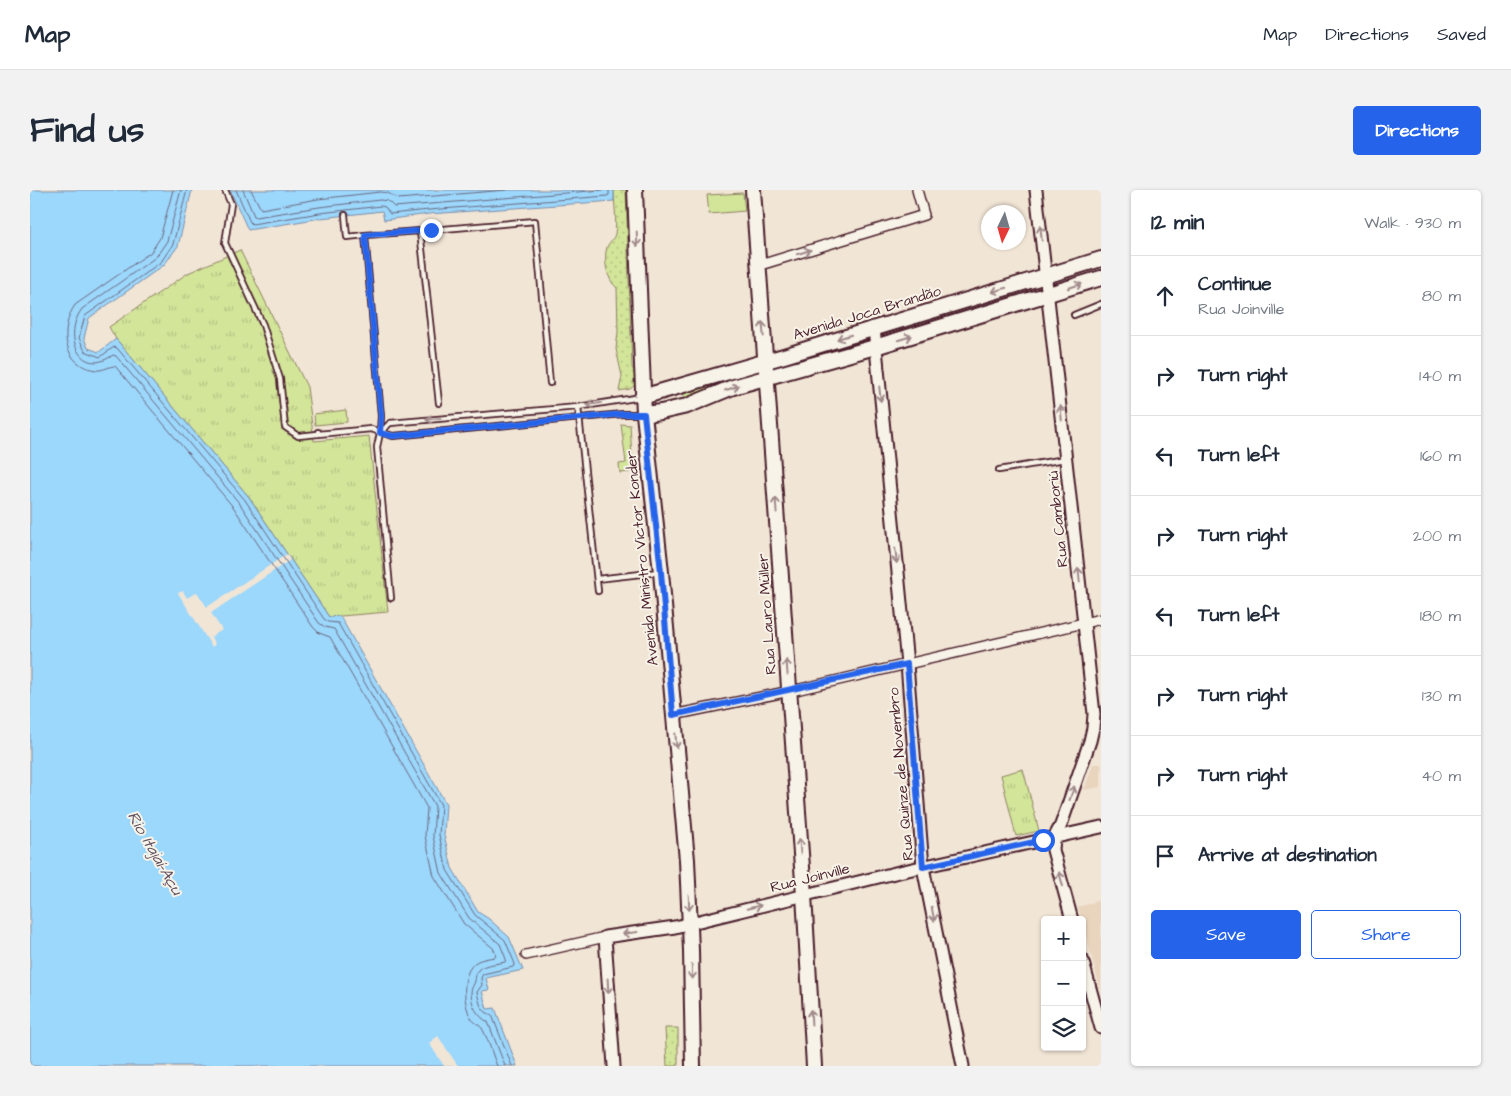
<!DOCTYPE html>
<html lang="en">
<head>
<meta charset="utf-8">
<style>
  body { margin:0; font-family:"Architects Daughter",sans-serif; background:#f2f2f3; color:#1f2937 }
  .controls { position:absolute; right:15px; bottom:15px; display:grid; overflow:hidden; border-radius:5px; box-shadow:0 1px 4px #0004 }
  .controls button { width:45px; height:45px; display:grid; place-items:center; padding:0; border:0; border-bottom:1px solid #e0e1e3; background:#fff; color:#1f2937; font:25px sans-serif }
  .compass { position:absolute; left:951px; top:15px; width:45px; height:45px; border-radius:50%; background:#fff; box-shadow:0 1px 4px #0004; rotate:185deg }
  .stop { position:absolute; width:15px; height:15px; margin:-11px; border:4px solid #2563eb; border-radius:50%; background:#fff }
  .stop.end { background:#2563eb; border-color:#fff; box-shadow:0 1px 5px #0008 }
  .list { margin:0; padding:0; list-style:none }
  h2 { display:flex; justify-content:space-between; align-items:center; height:65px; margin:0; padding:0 20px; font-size:21px }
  h2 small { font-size:16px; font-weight:400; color:#747a83 }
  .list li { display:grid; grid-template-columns:32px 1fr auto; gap:15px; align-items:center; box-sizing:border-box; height:80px; padding:0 20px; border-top:1px solid #e0e1e3 }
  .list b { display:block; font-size:19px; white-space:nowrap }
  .list p { margin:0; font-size:16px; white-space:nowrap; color:#747a83 }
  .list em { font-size:16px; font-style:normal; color:#747a83 }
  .actions { display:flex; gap:10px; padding:15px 20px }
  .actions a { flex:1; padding:11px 0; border:1px solid #2563eb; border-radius:5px; text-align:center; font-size:18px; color:#2563eb }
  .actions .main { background:#2563eb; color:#fff }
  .icon { flex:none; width:28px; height:28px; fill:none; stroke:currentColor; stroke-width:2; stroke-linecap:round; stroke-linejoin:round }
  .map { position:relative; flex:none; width:1071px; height:876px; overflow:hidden; border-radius:5px }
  header { display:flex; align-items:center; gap:30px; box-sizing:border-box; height:70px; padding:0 25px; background:#fff; border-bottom:1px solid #e0e1e3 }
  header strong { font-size:24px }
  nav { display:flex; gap:28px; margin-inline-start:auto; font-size:18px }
  .intro { display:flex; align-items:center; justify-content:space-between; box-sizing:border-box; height:120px; padding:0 30px }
  h1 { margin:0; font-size:35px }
  .button { padding:12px 22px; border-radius:5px; background:#2563eb; color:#fff; font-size:18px; font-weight:700 }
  main { display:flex; gap:30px; padding:0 30px }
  aside { flex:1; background:#fff; border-radius:5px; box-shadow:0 1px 4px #0004 }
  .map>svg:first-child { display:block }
  .built { fill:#e9d4be }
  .grass { fill:url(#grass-tufts); stroke:#8e8262 }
  .park { fill:url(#park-dots); stroke:#8e8262 }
  .pitch { fill:#d2e599; stroke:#8e8262 }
  .water { fill:#9cd7fc; stroke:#7b8da8 }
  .pier { fill:#f1e5d5 }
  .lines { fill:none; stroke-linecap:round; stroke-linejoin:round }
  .shore { stroke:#6b697f; stroke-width:1 }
  .service-casing { stroke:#4a1f2b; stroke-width:8 }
  .minor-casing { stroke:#4a1f2b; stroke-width:12 }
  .tertiary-casing { stroke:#4a1f2b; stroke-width:15 }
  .secondary-casing { stroke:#4a1f2b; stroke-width:18 }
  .service { stroke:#f7f3e8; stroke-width:4.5 }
  .minor { stroke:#f7f3e8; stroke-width:9 }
  .tertiary { stroke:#f7f3e8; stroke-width:11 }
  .secondary { stroke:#f7f3e8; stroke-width:14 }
  .oneway { stroke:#a0898a }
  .route { stroke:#2563eb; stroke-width:6 }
  .labels { text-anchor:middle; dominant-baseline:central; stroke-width:4; stroke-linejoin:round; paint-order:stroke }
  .street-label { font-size:15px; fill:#4a1f2b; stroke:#f7f3e8 }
  .water-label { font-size:16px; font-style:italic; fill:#5e4d5f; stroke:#f7f3e8 }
</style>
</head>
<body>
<header>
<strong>Map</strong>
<nav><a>Map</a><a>Directions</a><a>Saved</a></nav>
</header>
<div class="intro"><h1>Find us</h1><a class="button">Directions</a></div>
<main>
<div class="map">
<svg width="1071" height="876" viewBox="0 0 1071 876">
  <defs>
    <pattern id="grass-tufts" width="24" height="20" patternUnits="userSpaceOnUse" patternTransform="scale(1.25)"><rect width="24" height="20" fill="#d2e599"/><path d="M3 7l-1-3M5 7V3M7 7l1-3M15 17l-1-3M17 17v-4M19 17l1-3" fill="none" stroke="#b6c484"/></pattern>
    <pattern id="park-dots" width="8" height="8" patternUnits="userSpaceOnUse" patternTransform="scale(1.25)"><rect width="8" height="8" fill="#d2e599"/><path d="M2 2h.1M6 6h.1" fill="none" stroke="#b6c484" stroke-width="1.8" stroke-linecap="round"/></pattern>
  </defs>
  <rect width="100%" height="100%" fill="#f1e5d5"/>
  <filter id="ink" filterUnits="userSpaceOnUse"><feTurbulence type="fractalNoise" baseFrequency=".02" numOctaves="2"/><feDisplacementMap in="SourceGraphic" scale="10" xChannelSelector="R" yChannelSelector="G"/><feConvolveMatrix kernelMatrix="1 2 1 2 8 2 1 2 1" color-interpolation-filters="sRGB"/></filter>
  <g filter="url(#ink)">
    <g class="built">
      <polygon points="1063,574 1071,574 1071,597 1054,600"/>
      <polygon points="1071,710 1071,801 1048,717"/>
    </g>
    <g class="grass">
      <polygon points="210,60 277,197 284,251 339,246 358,422 299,427 219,307 86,149 79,137 158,83"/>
      <polygon points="725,180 727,184 659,209 654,206 653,201"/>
      <polygon points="316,220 317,232 285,235 284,224"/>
      <polygon points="591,234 600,235 602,267 600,268 601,282 590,283 589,274 596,273"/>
      <polygon points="993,579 1009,641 986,646 971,585"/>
    </g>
    <g class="park">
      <path d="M 584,0 L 596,0 L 602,178 L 605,182 L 605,195 L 600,199 L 589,201 L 592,186 L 586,159 L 588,142 L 587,98 C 577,90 573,70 577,57 C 579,52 584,49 585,44 C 587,30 584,14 584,0 Z"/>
      <polygon points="635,838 648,838 648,876 637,876"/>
    </g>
    <polygon class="pitch" points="713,3 715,21 679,24 677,5"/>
    <g class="water">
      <polygon points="0,0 162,0 148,56 134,75 59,128 54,148 58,158 69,162 86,149 219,307 299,427 310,426 416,614 414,645 422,678 448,722 459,729 479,747 493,780 456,788 459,800 452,801 457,819 465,818 487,876 0,876"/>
      <polygon points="200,0 584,0 584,11 399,24 354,30 352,21 291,28 218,40"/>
    </g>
    <g class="pier">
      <polygon points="257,364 260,370 181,423 192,440 181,447 185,454 182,457 148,403 153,401 157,408 167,402 177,417"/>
      <polygon points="408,846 428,876 414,876 399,853"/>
    </g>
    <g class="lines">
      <g class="shore">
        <path d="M 143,0 L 130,48 L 121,62 L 45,115 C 29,139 33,176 66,180 C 73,181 79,176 85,176 L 204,318 L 283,437 L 289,443 L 300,447 L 397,618 L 395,646 L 404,686 L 434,734 L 463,758 L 466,764 L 465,767 C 459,768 451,769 446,772 C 431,782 433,812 440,826 C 443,833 450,834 453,840 C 459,851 462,864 467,876"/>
        <path d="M 151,0 L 137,51 L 126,67 L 52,119 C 32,145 50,189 83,165 L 86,166 L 210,314 L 289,433 L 295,437 L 304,439 L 405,616 L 403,646 L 411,683 L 439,728 L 470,754 L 476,769 L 475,772 C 467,774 454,774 448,780 C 445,784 446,787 445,791 C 444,795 441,798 441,802 C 441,815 447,826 458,832 L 475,876"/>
        <path d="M 157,0 L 143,54 L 131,72 L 55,126 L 49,148 L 55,161 L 70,167 L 84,157 L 87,158 L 215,310 L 294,429 L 298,432 L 308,433 L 411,615 L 409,645 L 417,680 L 445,725 L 475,750 L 485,774 L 483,777 L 453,784 L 451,788 L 452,795 L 447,802 C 450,814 450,821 462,825 L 482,876"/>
        <polyline points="206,0 220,32 222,34 290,23 351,16 355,17 360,24 399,20 577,6 579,5 579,0"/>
        <polyline points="213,0 224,26 226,27 289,17 350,10 358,11 364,17 572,0"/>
        <polyline points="221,0 231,19 288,9 350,2 358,3 368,9 477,0"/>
      </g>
      <g class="service-casing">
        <g id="service">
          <polyline points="195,0 201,14 195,53 233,135 250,189 255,237 268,246 288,244"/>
          <polyline points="315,25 317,47 335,45"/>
          <polyline points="390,41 505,31 520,193"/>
          <polyline points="1044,125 1071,114"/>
          <polyline points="548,217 568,401"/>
          <polyline points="288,242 288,244 341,239 363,246 593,224 612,224"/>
          <polyline points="350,243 360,233 548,217 611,207"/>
          <polyline points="969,280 1035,269"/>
          <polyline points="567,389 629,382"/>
          <polyline points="361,408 347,257 350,243 351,226 335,45 390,41 409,213"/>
        </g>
      </g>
      <g class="minor-casing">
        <g id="minor">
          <polyline points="727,76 894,25 887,0"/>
          <polyline points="643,525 770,499 1071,429"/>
          <polyline points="496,765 575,747"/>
        </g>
      </g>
      <g class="tertiary-casing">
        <g id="tertiary">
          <polyline points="1006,0 1064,524 1063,538 1060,551 1031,635 1024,648 1023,660 1042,730"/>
          <polyline points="844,138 877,474 893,677 933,876"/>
          <polyline points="1052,769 1071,838"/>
          <polyline points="584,876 575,747 645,737 869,682 1071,637"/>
        </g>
      </g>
      <g class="secondary-casing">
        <g id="secondary">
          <polyline points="605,0 614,224 631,382 657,670 661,760 663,876"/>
          <polyline points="723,0 774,705 784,876"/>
          <polyline points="612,207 754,166 1071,69"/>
          <polyline points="614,224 631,222 657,216 703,197 845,157 1071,88"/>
        </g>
      </g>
      <use href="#service" class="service"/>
      <use href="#minor" class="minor"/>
      <use href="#tertiary" class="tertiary"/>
      <use href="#secondary" class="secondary"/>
    </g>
    <defs><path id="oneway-shaft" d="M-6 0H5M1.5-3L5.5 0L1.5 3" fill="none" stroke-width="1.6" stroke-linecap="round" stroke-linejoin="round" transform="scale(1.25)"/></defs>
    <g class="oneway">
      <use href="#oneway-shaft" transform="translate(1011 43) rotate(-96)"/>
      <use href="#oneway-shaft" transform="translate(607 49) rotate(88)"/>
      <use href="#oneway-shaft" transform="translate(774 62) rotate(-17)"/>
      <use href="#oneway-shaft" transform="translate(1045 96) rotate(-18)"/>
      <use href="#oneway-shaft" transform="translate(969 100) rotate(163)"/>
      <use href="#oneway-shaft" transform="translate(733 139) rotate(-95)"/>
      <use href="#oneway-shaft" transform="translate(814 147) rotate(163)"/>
      <use href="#oneway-shaft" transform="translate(875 148) rotate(-17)"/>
      <use href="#oneway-shaft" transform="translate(702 198) rotate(-19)"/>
      <use href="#oneway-shaft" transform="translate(850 204) rotate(84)"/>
      <use href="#oneway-shaft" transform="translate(564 214) rotate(172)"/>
      <use href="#oneway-shaft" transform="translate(1031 223) rotate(-96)"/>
      <use href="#oneway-shaft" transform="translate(403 229) rotate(175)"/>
      <use href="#oneway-shaft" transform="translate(746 315) rotate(-94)"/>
      <use href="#oneway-shaft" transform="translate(866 366) rotate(84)"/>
      <use href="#oneway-shaft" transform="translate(1049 385) rotate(-96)"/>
      <use href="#oneway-shaft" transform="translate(757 477) rotate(-94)"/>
      <use href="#oneway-shaft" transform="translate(646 551) rotate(85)"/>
      <use href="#oneway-shaft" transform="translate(1042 603) rotate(-71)"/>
      <use href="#oneway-shaft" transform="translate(770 656) rotate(-94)"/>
      <use href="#oneway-shaft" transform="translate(1031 689) rotate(-105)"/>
      <use href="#oneway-shaft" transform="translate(659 713) rotate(88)"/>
      <use href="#oneway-shaft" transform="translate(724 717) rotate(-14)"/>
      <use href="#oneway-shaft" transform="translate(903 724) rotate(79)"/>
      <use href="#oneway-shaft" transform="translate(600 743) rotate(172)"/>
      <use href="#oneway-shaft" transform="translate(662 782) rotate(89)"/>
      <use href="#oneway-shaft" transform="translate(578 796) rotate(87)"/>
      <use href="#oneway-shaft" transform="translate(781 827) rotate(-93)"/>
    </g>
  </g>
  <g class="lines" filter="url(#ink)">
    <polyline class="route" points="401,40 335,45 351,226 350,243 363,246 593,224 614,224 631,382 643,525 877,474 893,677 1013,650"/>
  </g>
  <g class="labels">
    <g class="street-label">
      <text transform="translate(837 123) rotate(-17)">Avenida Joca Brandão</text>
      <text transform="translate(1028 329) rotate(-96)">Rua Camboriú</text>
      <text transform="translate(612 368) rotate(-96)">Avenida Ministro Victor Konder</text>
      <text transform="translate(737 424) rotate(-94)">Rua Lauro Müller</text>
      <text transform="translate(871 584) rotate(-95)">Rua Quinze de Novembro</text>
      <text transform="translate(780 688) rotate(-14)">Rua Joinville</text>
    </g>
    <g class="water-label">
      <text transform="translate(125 663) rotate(60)">Rio Itajaí-Açu</text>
    </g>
  </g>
</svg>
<div class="controls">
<button>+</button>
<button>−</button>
<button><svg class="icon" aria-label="layers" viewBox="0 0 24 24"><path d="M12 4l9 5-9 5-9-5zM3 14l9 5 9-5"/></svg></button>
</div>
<svg class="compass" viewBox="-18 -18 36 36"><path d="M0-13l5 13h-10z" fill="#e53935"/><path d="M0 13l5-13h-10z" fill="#747a83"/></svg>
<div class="stop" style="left:1013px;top:650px"></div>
<div class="stop end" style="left:401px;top:40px"></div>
</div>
<aside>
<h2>12 min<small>Walk · 930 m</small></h2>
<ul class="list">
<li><svg class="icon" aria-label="ahead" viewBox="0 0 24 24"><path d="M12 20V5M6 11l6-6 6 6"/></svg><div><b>Continue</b><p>Rua Joinville</p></div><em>80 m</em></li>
<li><svg class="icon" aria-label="right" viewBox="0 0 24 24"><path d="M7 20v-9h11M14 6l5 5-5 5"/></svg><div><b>Turn right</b></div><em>140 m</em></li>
<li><svg class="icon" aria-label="left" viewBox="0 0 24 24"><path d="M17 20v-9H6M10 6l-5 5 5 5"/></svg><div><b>Turn left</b></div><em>160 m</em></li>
<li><svg class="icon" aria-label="right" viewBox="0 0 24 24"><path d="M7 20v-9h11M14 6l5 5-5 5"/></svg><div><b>Turn right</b></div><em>200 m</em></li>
<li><svg class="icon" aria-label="left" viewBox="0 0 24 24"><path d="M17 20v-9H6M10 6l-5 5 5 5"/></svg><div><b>Turn left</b></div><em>180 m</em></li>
<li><svg class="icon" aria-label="right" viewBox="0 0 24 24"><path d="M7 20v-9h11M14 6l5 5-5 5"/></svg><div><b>Turn right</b></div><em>130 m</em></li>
<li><svg class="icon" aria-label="right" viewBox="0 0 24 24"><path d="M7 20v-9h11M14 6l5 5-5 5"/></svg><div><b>Turn right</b></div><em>40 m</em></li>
<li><svg class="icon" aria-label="arrive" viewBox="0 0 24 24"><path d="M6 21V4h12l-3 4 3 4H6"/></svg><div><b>Arrive at destination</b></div></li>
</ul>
<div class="actions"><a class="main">Save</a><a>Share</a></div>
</aside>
</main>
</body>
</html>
